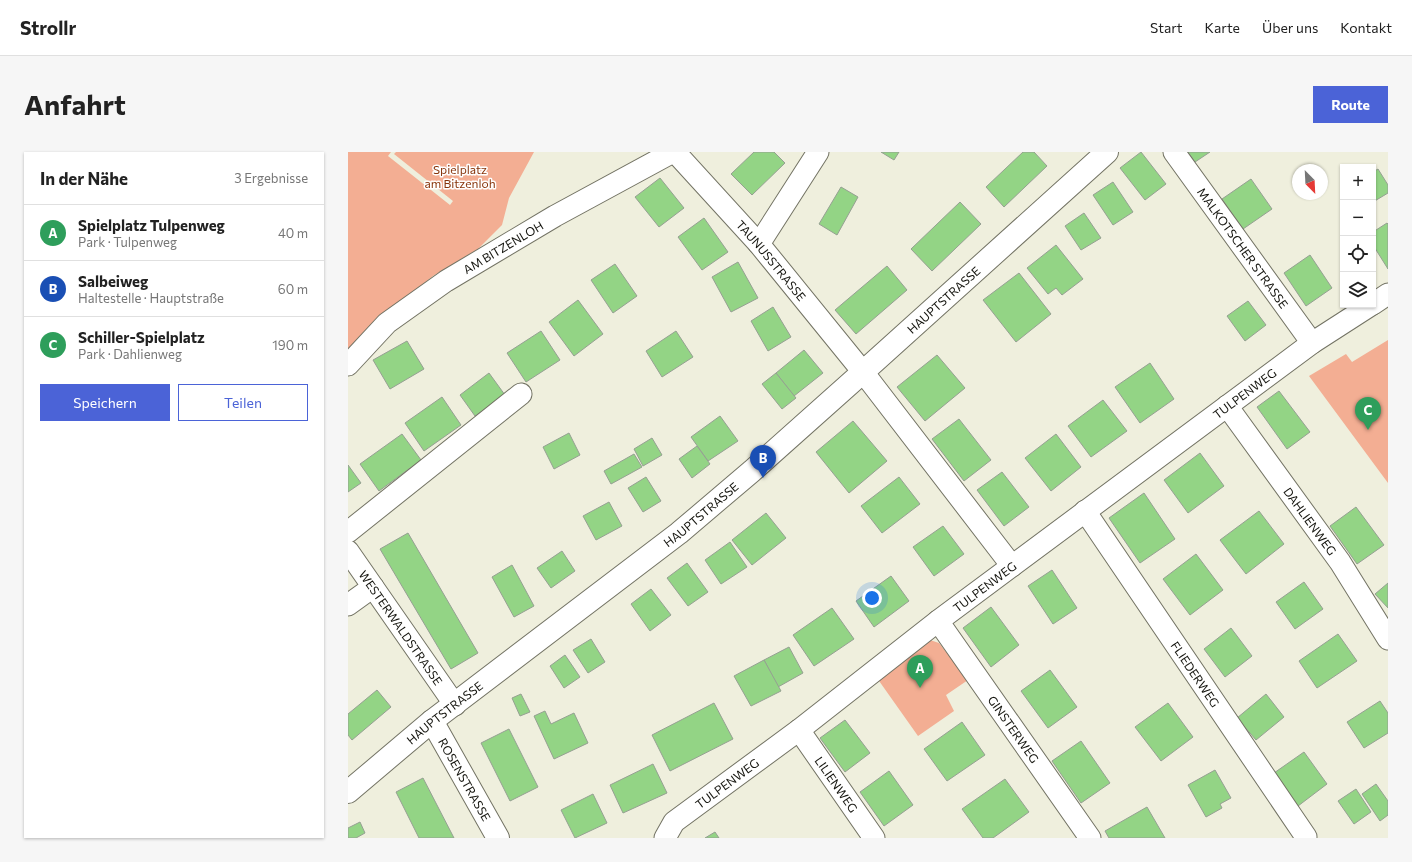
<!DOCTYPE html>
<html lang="de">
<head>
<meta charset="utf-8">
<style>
  body { margin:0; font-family:Commissioner,sans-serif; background:#f6f6f6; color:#222 }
  .controls { position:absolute; right:12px; top:12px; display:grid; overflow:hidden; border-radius:0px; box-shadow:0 1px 3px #0004 }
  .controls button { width:36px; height:36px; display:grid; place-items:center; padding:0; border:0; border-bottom:1px solid #e0e0e0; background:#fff; color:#222; font:20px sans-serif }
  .compass { position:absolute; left:944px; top:12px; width:36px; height:36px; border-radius:50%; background:#fff; box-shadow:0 1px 3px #0004; rotate:156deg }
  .you { position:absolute; left:524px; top:446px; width:14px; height:14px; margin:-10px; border:3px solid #fff; border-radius:50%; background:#1a73e8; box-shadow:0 0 0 6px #1a73e833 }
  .badge { display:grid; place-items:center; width:26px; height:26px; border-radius:50%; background:#4b63d7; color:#fff; font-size:13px; font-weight:700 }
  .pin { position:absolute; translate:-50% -33px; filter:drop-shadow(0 1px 2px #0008) }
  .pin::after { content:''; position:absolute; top:21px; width:14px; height:12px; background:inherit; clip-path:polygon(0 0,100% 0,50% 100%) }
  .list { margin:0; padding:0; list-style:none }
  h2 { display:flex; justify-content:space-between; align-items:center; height:52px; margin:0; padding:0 16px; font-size:17px }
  h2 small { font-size:13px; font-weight:400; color:#767676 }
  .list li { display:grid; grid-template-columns:26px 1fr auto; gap:12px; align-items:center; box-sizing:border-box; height:56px; padding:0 16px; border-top:1px solid #e0e0e0 }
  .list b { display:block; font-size:15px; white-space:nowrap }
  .list p { margin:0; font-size:13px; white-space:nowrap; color:#767676 }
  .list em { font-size:13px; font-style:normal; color:#767676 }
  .actions { display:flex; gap:8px; padding:12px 16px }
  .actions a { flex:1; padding:9px 0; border:1px solid #4b63d7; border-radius:0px; text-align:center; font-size:14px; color:#4b63d7 }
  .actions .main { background:#4b63d7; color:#fff }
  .icon { flex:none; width:22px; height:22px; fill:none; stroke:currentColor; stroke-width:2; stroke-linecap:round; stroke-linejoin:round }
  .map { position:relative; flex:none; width:1040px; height:686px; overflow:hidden; border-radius:0px }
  header { display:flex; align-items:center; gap:24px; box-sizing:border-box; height:56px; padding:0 20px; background:#fff; border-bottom:1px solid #e0e0e0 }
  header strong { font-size:19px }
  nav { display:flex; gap:22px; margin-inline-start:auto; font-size:14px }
  .intro { display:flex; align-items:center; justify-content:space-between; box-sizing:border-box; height:96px; padding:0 24px }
  h1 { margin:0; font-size:28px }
  .button { padding:10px 18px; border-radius:0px; background:#4b63d7; color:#fff; font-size:14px; font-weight:700 }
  main { display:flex; gap:24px; padding:0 24px }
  aside { flex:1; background:#fff; border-radius:0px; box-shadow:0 1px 3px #0004 }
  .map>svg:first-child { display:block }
  .green { fill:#f3ae93 }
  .building { fill:#93d485; stroke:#95a092 }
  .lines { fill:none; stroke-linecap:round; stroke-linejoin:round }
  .minor-casing { stroke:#737364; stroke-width:23 }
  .tertiary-casing { stroke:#737364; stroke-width:24 }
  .minor { stroke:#fff; stroke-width:21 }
  .tertiary { stroke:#fff; stroke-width:22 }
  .labels { text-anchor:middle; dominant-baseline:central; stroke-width:3; stroke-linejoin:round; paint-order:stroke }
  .park-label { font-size:12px; fill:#873309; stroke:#fff }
  .street-label { font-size:12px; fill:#14140e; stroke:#fff }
</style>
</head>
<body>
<header>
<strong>Strollr</strong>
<nav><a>Start</a><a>Karte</a><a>Über uns</a><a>Kontakt</a></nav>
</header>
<div class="intro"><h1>Anfahrt</h1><a class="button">Route</a></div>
<main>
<aside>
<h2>In der Nähe<small>3 Ergebnisse</small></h2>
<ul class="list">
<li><span class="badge" style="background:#2e9e5b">A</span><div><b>Spielplatz Tulpenweg</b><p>Park · Tulpenweg</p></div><em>40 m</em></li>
<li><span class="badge" style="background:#1a4fb4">B</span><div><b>Salbeiweg</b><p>Haltestelle · Hauptstraße</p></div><em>60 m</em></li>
<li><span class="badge" style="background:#2e9e5b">C</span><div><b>Schiller-Spielplatz</b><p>Park · Dahlienweg</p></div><em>190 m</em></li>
</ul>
<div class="actions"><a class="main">Speichern</a><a>Teilen</a></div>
</aside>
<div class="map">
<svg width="1040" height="686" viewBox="0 0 1040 686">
  <rect width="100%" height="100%" fill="#efefdd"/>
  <g class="green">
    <polygon points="0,0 43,0 40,4 102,53 105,49 46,2 48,0 186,0 161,46 154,73 130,97 85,124 23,174 0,198"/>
    <polygon points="1040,188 1040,331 961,224 998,202 1004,210"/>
    <polygon points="582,488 591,491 620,528 598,543 606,559 570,584 529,526 574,491"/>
  </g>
  <g class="building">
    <polygon points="406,0 426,0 437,11 404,43 383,22"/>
    <polygon points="533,0 551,0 546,8"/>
    <polygon points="675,0 686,0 699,14 656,55 638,35"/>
    <polygon points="793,0 818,32 797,48 772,16"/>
    <polygon points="840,0 862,0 847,10"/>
    <polygon points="1030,17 1040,33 1040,41 1025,50 1025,20"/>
    <polygon points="312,26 336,56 311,75 287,45"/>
    <polygon points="903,27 924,57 895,77 874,47"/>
    <polygon points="765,30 785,60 765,73 745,43"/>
    <polygon points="493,35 510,45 489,83 471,72"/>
    <polygon points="612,50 633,72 584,119 563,97"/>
    <polygon points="736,61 753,86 733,98 717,74"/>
    <polygon points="356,66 380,100 354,118 330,85"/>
    <polygon points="1039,71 1040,72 1040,117 1025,93 1025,80"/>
    <polygon points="708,93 735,127 714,143 708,136 700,142 679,116"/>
    <polygon points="962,103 984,136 958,154 936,121"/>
    <polygon points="390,110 410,146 383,160 364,125"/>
    <polygon points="267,112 289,144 265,161 243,128"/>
    <polygon points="539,114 559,138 508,182 487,158"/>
    <polygon points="671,121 703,162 668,190 635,148"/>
    <polygon points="230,148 255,182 226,204 201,170"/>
    <polygon points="900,149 918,173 897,189 879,164"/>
    <polygon points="425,155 443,185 420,199 403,169"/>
    <polygon points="193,179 212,208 178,230 159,201"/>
    <polygon points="328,179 345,205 314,225 298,199"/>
    <polygon points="59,189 76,217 42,237 25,208"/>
    <polygon points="456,198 475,221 446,244 428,221"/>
    <polygon points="589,203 617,236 577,269 549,235"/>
    <polygon points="802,211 826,247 792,271 767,235"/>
    <polygon points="141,221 157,243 127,264 112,243"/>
    <polygon points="428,221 448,246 434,257 414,232"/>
    <polygon points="931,239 962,280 939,297 909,255"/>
    <polygon points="94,245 113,273 76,299 57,271"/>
    <polygon points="755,248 779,279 743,305 720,274"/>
    <polygon points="372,264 390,289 360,309 343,285"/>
    <polygon points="611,267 643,308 616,329 584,287"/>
    <polygon points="505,269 539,309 501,341 468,300"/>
    <polygon points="221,281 232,303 206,317 195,295"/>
    <polygon points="54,282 73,308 31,339 12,312"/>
    <polygon points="708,282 733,315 703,339 677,306"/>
    <polygon points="304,286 314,303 295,314 286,297"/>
    <polygon points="349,294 362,312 344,326 331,307"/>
    <polygon points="852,301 876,334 840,361 816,328"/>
    <polygon points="286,302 294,315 263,332 256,319"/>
    <polygon points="0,313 13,331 0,340"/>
    <polygon points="654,320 681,355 656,374 629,338"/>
    <polygon points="298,325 313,349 295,360 280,336"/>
    <polygon points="551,325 572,352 534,381 513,354"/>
    <polygon points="796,341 827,387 792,411 761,366"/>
    <polygon points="261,350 274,374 248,388 235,364"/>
    <polygon points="1008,355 1036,393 1009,412 982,374"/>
    <polygon points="911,359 936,392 898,422 872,388"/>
    <polygon points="418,361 438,386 404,413 384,388"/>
    <polygon points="595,374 616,402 586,424 565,395"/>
    <polygon points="60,381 130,501 103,517 32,397"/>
    <polygon points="382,390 399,415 373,432 357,408"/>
    <polygon points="214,399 227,419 203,436 189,416"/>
    <polygon points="848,402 875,438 842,463 815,427"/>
    <polygon points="339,411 360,440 340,454 319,426"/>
    <polygon points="164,413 186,454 166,465 144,425"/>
    <polygon points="704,418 729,456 705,472 680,434"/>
    <polygon points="543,424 561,449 526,475 508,449"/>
    <polygon points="956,430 975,457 947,477 928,450"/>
    <polygon points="1040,431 1040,456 1027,442"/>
    <polygon points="303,437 323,463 302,479 283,452"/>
    <polygon points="643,455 671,493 643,515 615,476"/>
    <polygon points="484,456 506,487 466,514 445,483"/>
    <polygon points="883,476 904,504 877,525 856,497"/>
    <polygon points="990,482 1009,509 969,536 951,509"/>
    <polygon points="243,487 257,510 240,521 225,498"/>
    <polygon points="441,495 455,521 430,535 416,508"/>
    <polygon points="217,503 232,525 216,536 202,514"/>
    <polygon points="416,508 433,539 403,554 386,524"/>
    <polygon points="702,518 729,555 700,576 673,539"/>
    <polygon points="29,538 43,555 4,588 0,583 0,562"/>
    <polygon points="173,542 182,560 172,564 164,546"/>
    <polygon points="918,542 936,565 908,588 889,566"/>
    <polygon points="1032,549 1040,561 1040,581 1016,596 999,570"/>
    <polygon points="366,551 385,587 322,619 304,583"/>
    <polygon points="820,551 845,585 813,609 787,575"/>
    <polygon points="197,559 203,572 226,561 240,591 206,607 186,564"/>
    <polygon points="497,568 522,601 497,620 472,586"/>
    <polygon points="614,570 637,603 599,629 576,597"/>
    <polygon points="161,577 190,635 162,649 133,591"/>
    <polygon points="733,589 762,631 733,651 704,609"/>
    <polygon points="956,600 979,632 950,654 926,621"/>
    <polygon points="305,612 319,641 275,661 262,633"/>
    <polygon points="867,618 883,646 872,652 874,656 858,665 840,633"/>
    <polygon points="541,619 565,653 536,674 512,640"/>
    <polygon points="75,626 106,686 71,686 48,640"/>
    <polygon points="657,627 681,660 645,686 635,686 614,657"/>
    <polygon points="1028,632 1040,649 1040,663 1032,669 1014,642"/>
    <polygon points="1008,637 1023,660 1006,672 990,649"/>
    <polygon points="245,642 259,671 227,686 213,658"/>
    <polygon points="799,655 817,686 761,686 757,679"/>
    <polygon points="12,670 17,681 8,686 0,686 0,676"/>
    <polygon points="367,680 371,686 357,686"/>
  </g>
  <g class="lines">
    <g class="minor-casing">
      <g id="minor">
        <path id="s1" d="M 327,0 L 411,92 L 515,220 L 664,414"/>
        <path id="s2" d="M 826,0 L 964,191"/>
        <polyline points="411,92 470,0"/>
        <polyline points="1025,152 1040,142"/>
        <path id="s3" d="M 0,213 L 39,171 L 98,129 L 207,64 L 325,0"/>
        <path id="s4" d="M 879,254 L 992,410 L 1040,487"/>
        <path id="s5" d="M 737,359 L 958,685"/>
        <polyline points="0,380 173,242"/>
        <path id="s6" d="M 0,399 L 107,553"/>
        <polyline points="0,453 25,435"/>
        <path id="s7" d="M 590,469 L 742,686"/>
        <path id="s8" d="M 451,578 L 526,686"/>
        <path id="s9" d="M 317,686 L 326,670 L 451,578 L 590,469 L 964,191 L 1023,153"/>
      </g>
    </g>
    <g class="tertiary-casing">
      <g id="tertiary">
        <path id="s10" d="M 84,569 L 150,686"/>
        <path id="s11" d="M 0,640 L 84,569 L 331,381 L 404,319 L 515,220 L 759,0"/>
      </g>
    </g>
    <use href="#minor" class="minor"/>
    <use href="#tertiary" class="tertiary"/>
  </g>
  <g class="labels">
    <g class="park-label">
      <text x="112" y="17">Spielplatz<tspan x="112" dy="14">am Bitzenloh</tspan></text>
    </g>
    <g class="street-label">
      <text stroke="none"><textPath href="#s3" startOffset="196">AM BITZENLOH</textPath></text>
      <text stroke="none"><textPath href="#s2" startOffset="118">MALKOTSCHER STRASSE</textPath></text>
      <text stroke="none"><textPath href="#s1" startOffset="145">TAUNUSSTRASSE</textPath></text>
      <text stroke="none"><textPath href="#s11" startOffset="773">HAUPTSTRASSE</textPath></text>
      <text stroke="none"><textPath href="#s9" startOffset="732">TULPENWEG</textPath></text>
      <text stroke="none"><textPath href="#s11" startOffset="449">HAUPTSTRASSE</textPath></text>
      <text stroke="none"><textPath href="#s4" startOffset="142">DAHLIENWEG</textPath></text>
      <text stroke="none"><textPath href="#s9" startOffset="408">TULPENWEG</textPath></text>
      <text stroke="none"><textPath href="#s6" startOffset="93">WESTERWALDSTRASSE</textPath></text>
      <text stroke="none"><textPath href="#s5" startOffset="197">FLIEDERWEG</textPath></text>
      <text stroke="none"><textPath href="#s11" startOffset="125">HAUPTSTRASSE</textPath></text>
      <text stroke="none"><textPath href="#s7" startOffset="132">GINSTERWEG</textPath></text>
      <text stroke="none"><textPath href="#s10" startOffset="67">ROSENSTRASSE</textPath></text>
      <text stroke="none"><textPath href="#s9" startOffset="84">TULPENWEG</textPath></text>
      <text stroke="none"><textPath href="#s8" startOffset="66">LILIENWEG</textPath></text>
    </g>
  </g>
</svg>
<div class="controls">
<button>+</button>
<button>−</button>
<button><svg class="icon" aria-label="locate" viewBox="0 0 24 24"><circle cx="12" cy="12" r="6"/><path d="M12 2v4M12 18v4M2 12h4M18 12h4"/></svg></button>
<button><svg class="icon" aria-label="layers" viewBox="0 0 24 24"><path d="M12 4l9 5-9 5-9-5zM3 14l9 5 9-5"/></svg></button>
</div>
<svg class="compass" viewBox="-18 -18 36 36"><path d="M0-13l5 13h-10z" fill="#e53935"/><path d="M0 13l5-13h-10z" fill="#767676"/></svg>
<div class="you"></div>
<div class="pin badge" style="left:572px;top:536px;background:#2e9e5b">A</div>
<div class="pin badge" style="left:415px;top:326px;background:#1a4fb4">B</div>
<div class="pin badge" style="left:1020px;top:278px;background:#2e9e5b">C</div>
</div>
</main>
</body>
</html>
